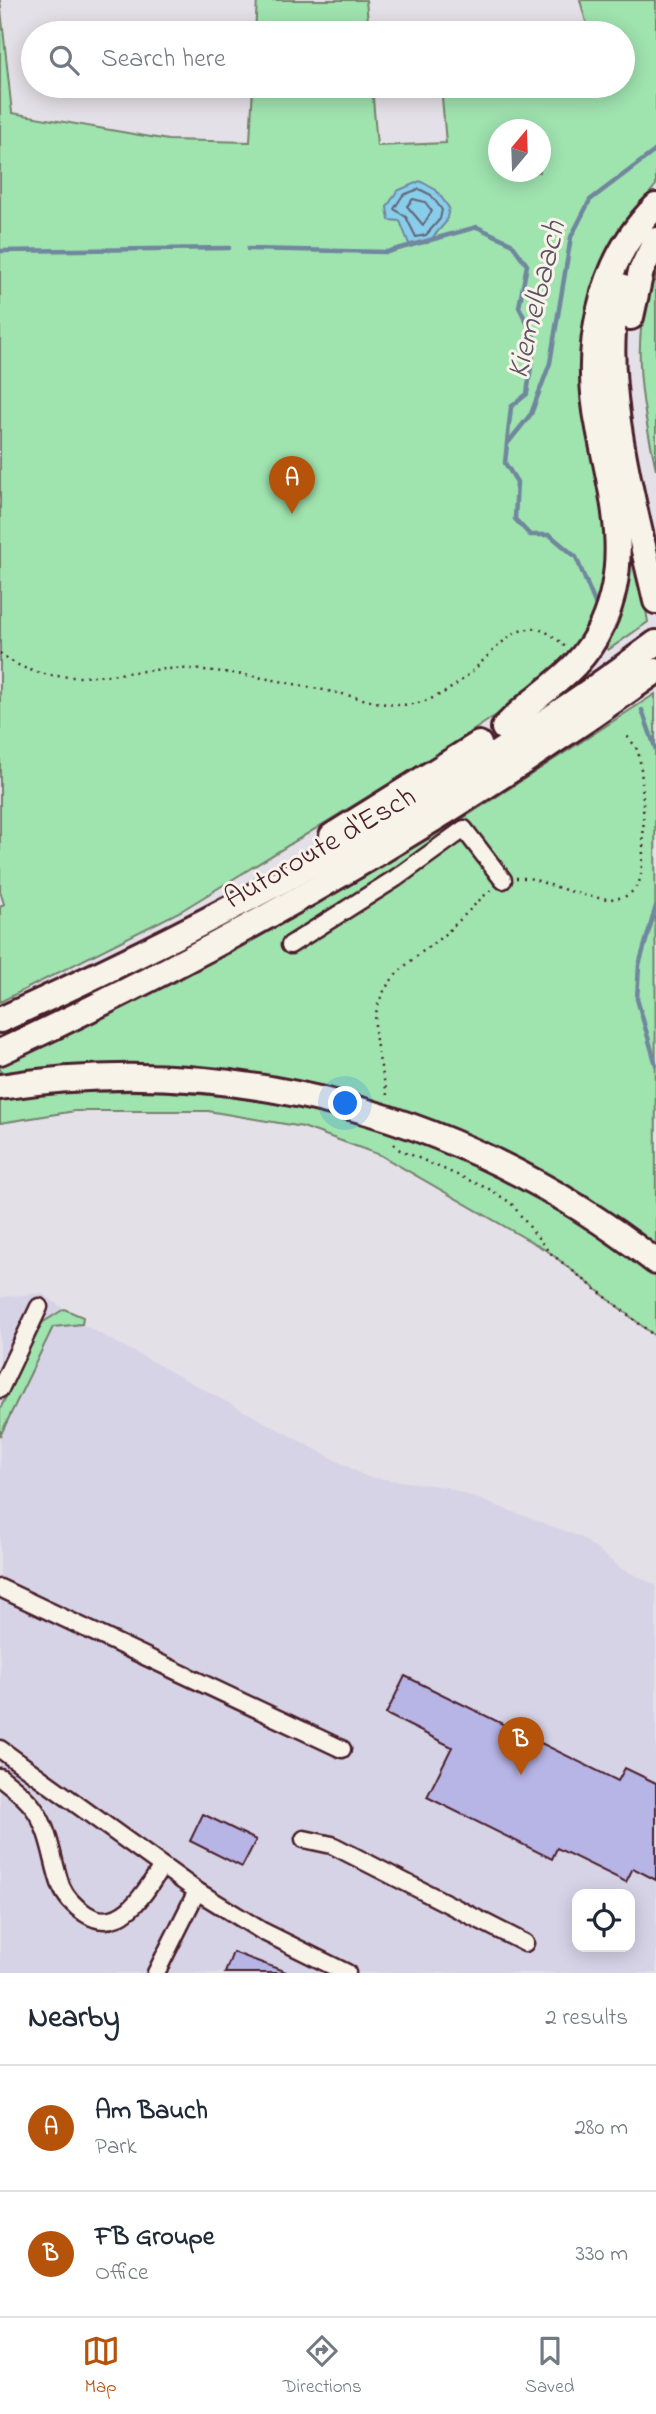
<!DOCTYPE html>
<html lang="en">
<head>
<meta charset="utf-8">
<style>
  body { margin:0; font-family:"Indie Flower",sans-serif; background:#f6f6f7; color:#1f2937 }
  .controls { position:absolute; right:21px; bottom:21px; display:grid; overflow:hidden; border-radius:14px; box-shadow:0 4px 18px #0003 }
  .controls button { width:63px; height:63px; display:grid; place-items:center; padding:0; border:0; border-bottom:2px solid #e0e1e3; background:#fff; color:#1f2937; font:35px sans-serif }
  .compass { position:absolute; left:488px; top:119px; width:63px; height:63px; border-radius:50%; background:#fff; box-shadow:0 4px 18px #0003; rotate:19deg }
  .you { position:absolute; left:346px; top:1104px; width:24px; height:24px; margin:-18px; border:5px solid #fff; border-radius:50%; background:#1a73e8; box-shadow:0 0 0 10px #1a73e833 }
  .badge { display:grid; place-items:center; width:46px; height:46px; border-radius:50%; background:#b45309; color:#fff; font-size:23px; font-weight:700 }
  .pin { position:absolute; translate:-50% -58px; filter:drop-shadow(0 2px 4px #0008) }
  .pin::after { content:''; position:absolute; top:37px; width:24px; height:21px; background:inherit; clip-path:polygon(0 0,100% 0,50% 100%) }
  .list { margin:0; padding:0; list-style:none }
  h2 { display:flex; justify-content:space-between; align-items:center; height:91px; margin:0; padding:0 28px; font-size:30px }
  h2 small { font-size:23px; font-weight:400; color:#747a83 }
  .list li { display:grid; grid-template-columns:46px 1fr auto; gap:21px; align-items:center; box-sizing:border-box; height:126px; padding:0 28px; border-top:2px solid #e0e1e3 }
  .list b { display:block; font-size:26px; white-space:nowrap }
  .list p { margin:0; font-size:23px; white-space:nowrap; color:#747a83 }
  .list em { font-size:23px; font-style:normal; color:#747a83 }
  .icon { flex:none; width:38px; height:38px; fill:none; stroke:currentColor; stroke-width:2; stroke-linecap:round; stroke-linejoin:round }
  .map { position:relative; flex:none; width:656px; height:1973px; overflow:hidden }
  .search { position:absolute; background:#fff; box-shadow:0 4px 18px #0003; left:21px; right:21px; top:21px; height:77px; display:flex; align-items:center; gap:18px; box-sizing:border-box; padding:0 24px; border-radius:38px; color:#747a83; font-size:26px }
  .sheet { height:343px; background:#fff }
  nav { display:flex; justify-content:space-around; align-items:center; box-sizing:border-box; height:98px; border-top:2px solid #e0e1e3; background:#fff; font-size:19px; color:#747a83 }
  nav a { display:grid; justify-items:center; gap:4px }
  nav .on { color:#b45309 }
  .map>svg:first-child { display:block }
  .built { fill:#d6d3e7; fill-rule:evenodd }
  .green { fill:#9fe3af; stroke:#74816d; stroke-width:2; fill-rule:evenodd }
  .water { fill:#88cdea; stroke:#6f879e; stroke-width:2 }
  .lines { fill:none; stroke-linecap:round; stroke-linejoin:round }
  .shore { stroke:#636577; stroke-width:2 }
  .stream { stroke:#6f879e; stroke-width:4.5 }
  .building { fill:#b7b4e6; stroke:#4a1f2b; stroke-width:2 }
  .minor-casing { stroke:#4a1f2b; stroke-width:21 }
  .highway-casing { stroke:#4a1f2b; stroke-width:30 }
  .path { stroke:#4a1f2b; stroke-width:2.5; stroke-dasharray:2 5; stroke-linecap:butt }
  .minor { stroke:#f7f3e8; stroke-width:16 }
  .highway { stroke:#f7f3e8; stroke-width:24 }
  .labels { text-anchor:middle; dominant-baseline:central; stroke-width:6; stroke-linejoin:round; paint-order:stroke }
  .street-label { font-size:30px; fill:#4a1f2b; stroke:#f7f3e8 }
  .water-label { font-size:32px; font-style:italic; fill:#5d5364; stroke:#f7f3e8 }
</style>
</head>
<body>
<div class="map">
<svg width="656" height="1973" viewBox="0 0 656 1973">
  <rect width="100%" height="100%" fill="#e4e0e7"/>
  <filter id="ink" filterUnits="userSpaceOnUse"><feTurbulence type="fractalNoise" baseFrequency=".0143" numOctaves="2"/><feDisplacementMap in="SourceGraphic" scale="14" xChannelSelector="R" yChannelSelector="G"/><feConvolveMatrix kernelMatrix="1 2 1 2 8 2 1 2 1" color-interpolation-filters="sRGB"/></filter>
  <g filter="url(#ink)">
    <path class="built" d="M 42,1293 L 64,1309 L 83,1317 L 82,1324 L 367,1477 L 446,1487 L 581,1537 L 622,1569 L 656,1585 L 656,1973 L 0,1973 L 0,1297 ZM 577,1894 L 630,1894 L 630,1947 L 577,1947 Z"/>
    <g class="green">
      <path d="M 0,0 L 12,113 L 168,140 L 250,142 L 253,86 L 372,86 L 377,146 L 446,143 L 441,86 L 623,86 L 623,33 L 589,33 L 580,0 L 656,0 L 656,185 L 624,225 L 605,594 L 583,641 L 529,693 L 444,750 L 181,911 L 0,1002 L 0,907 L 4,904 L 0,891 ZM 498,130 L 540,130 L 540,172 L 498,172 Z"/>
      <polygon points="257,0 366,0 369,33 255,33"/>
      <path d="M 656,259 L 656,469 C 639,390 630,338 656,259 Z"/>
      <polygon points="632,528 648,622 608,650 601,640"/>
      <path d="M 655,694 L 656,1247 C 563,1175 457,1125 343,1095 C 306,1085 267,1075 229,1073 C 154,1068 75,1075 0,1076 L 0,1066 L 6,1062 L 236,950 L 459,821 Z"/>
      <path d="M 152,1091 C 283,1097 418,1125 534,1189 C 578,1213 617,1244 656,1275 L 656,1337 L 549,1252 L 380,1155 L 303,1127 L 208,1111 L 75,1111 L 0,1123 L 0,1099 L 72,1092 Z"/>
      <polygon points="64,1309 83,1317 82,1324 53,1327 0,1436 0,1409 42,1323"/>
    </g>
    <polygon class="water" points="420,181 436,190 449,208 446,222 428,243 409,244 400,221 389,220 387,207 397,191"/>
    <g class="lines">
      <g class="shore">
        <polygon points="419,189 431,195 442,210 440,219 426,235 416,237 406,217 394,209 403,195"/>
        <polygon points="413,199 425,202 432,211 423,225 407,206"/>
      </g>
      <g class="stream">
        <polyline points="248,249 387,252 477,227 511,243 527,265 519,307 535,339 527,394 511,407 507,443"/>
        <polyline points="0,251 229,248"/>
        <polyline points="597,608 576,557 550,535 530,535 515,519 517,482 505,463 507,444 531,414 550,363 571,237 590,200 656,150"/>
        <polyline points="642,710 656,750"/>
        <polyline points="656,906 639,965 637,999 656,1065"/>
      </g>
    </g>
    <g class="building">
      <polygon points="405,1676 618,1781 625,1768 656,1783 656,1880 633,1868 626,1882 557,1848 552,1859 427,1797 452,1747 386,1714"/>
      <polygon points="203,1814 256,1840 242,1867 190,1841"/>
      <polygon points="233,1952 286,1972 286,1973 225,1973"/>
    </g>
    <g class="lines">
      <g class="minor-casing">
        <g id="minor">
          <polyline points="290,945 396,878 464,829 503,880"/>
          <polyline points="0,1389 39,1307"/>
          <polyline points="0,1588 342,1749"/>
          <polyline points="0,1749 197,1891 262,1931 347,1973"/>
          <path d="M 0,1777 C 12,1786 27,1798 35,1810 C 51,1834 52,1861 61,1886 C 66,1898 75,1907 86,1914 C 121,1936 146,1891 162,1866"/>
          <polyline points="304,1839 332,1845 525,1943"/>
          <polyline points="156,1973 197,1891"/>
        </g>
      </g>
      <g class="highway-casing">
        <g id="highway">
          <path d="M 621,286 C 594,368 637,517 656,601"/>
          <polyline points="631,317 641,271 656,240"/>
          <path d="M 504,728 C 539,689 578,677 602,625 C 632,559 612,496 599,428 C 583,350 598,263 656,206"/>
          <polyline points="332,836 479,744"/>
          <path d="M 0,1020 C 230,916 453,795 656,643"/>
          <path d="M 0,1052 C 231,945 449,819 656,671"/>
          <path d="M 0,1087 C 235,1050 469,1116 656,1262"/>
        </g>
      </g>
      <g class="path">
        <path d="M 0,653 C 55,698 128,665 191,669 C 241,672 289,683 338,693 C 362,698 388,708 412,704 C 433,701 452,689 468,675 C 500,647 525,603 566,648"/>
        <path d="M 516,878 L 529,878 C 552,885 597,903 619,898 C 628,897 635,890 639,882 C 646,866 644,769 638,752 C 636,746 630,740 626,735"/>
        <path d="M 387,1095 C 383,1070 370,1034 377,1009 C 386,973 418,957 445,934 C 461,920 475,903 492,889"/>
        <polyline points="394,1144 398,1149 489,1189 511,1203 549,1252 656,1337"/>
      </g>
      <use href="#minor" class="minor"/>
      <use href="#highway" class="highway"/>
    </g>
  </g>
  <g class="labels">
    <g class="street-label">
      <text transform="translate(321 849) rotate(-30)">Autoroute d'Esch</text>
    </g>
    <g class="water-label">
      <text transform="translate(538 300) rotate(-76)">Kiemelbaach</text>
    </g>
  </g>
</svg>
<div class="controls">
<button><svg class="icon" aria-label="locate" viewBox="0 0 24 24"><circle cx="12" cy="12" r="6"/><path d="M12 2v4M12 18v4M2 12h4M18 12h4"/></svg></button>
</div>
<svg class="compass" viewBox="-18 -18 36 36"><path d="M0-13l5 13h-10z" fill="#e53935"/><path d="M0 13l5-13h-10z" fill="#747a83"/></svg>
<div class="you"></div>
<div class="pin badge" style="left:292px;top:514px">A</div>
<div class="pin badge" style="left:521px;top:1775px">B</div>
<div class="search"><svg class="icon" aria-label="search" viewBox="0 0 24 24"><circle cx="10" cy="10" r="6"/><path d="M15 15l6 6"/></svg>Search here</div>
</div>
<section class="sheet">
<h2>Nearby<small>2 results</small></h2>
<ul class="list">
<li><span class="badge">A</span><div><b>Am Bauch</b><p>Park</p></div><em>280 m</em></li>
<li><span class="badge">B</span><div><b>FB Groupe</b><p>Office</p></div><em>330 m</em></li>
</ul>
</section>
<nav>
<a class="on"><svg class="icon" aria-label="map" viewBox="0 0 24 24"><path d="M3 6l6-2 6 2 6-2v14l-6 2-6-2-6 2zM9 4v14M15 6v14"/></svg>Map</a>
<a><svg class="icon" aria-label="directions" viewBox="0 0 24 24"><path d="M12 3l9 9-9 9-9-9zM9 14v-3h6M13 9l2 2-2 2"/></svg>Directions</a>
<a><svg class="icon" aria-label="saved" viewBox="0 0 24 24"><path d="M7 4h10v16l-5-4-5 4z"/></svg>Saved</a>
</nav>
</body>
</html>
